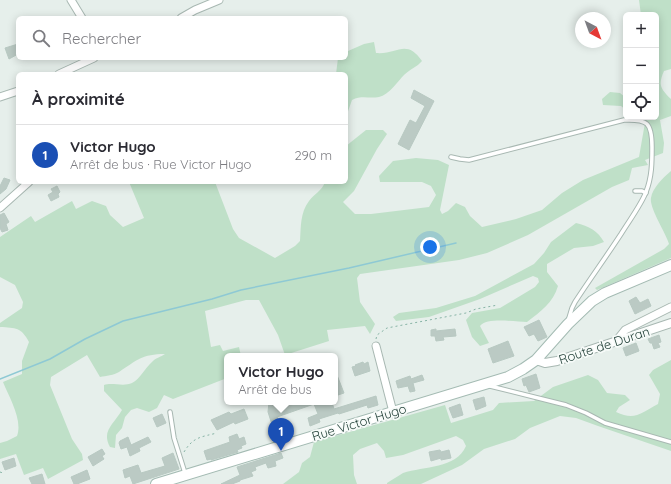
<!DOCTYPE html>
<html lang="fr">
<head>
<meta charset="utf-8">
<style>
  body { margin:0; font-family:Quicksand,sans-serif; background:#f7f7f7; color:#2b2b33 }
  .controls { position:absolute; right:12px; top:12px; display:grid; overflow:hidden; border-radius:6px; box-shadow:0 2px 10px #0003 }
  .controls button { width:36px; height:36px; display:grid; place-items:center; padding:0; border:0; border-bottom:1px solid #e1e1e2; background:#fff; color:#2b2b33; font:20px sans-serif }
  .compass { position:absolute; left:575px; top:12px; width:36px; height:36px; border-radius:50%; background:#fff; box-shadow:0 2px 10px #0003; rotate:139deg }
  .you { position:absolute; left:430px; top:247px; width:14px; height:14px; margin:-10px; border:3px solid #fff; border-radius:50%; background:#1a73e8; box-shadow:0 0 0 6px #1a73e833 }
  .badge { display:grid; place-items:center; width:26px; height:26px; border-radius:50%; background:#855347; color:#fff; font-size:13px; font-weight:700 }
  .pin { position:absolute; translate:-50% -33px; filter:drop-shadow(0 1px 2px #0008) }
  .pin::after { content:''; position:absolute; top:21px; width:14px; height:12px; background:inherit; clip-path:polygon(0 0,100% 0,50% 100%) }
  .popup { position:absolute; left:224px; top:353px; width:114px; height:52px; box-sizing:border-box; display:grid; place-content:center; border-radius:6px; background:#fff; filter:drop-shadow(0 1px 3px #0005); font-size:13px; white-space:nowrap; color:#7c7c81 }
  .popup b { font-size:15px; color:#2b2b33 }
  .popup::after { content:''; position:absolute; left:50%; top:100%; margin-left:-8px; border:8px solid transparent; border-top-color:#fff }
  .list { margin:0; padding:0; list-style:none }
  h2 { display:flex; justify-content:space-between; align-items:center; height:52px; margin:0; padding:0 16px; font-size:17px }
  h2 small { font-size:13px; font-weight:400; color:#7c7c81 }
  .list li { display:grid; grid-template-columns:26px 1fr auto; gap:12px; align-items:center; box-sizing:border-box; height:60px; padding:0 16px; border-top:1px solid #e1e1e2 }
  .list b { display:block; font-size:15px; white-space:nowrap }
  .list p { margin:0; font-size:13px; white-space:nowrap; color:#7c7c81 }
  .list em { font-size:13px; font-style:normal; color:#7c7c81 }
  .icon { flex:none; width:22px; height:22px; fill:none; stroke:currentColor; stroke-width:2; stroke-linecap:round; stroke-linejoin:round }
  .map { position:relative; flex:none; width:671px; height:484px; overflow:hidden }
  .search { position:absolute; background:#fff; box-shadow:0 2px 10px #0003; left:16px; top:16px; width:332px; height:44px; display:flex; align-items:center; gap:10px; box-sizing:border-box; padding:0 14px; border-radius:6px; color:#7c7c81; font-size:15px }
  .panel { position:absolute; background:#fff; box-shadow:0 2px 10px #0003; left:16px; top:72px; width:332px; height:112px; border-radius:6px }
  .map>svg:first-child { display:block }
  .green { fill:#bfe0c8 }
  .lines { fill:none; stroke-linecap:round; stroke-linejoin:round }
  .stream { stroke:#8ec9d4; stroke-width:1.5 }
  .building { fill:#bbcac4; stroke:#b8c9c2 }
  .service-casing { stroke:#a8b8b2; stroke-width:5.5 }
  .minor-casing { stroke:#a8b8b2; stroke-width:9 }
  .tertiary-casing { stroke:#a8b8b2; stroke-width:10 }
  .secondary-casing { stroke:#a4bbb3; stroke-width:12 }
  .path { stroke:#86b3a5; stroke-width:1; stroke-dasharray:2 3; stroke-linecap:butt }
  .service { stroke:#fff; stroke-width:3.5 }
  .minor { stroke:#fff; stroke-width:7 }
  .tertiary { stroke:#fff; stroke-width:8 }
  .secondary { stroke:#fff; stroke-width:10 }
  .labels { text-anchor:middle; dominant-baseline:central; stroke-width:3.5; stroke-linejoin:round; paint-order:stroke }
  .street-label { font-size:13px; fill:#24423a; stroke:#f7fbf9 }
</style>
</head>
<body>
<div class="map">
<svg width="671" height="484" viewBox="0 0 671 484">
  <rect width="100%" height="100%" fill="#e6efeb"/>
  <g class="green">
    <path d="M 639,0 L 671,0 L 671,69 L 664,71 C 658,85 660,88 671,99 L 671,116 L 660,120 L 664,143 L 663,153 L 645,160 L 648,165 L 632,168 L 629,180 L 612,187 L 528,235 L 487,253 L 459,260 L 360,274 L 357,278 L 360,302 L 375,324 L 370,334 L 365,326 L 327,330 L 329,341 L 285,355 L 278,335 L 259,300 L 246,300 L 205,311 L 211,347 L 220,345 L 223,351 L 239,347 L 241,356 L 227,356 L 227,378 L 173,399 L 164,395 L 157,408 L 149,412 L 137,408 L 131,410 L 125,417 L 122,428 L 116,435 L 115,448 L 110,447 C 101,431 114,424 122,410 L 104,391 L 104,385 C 112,382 123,387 132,383 C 140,379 145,368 152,362 C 155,358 161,357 165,354 C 142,354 137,360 119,372 C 114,375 106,376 100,377 L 87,355 L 51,377 L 50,385 L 72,439 L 82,454 L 83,460 L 48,479 L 43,468 L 24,475 L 16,454 L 0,459 L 0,443 L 7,441 L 17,436 C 23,420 9,397 3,382 L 22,374 L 22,361 L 29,342 C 21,327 16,328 0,327 L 0,323 L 22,308 L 23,302 L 15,285 L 0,277 L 0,237 L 31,216 L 35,222 L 72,201 L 76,209 L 92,201 L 106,206 L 110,215 L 123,227 L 144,218 L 129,182 L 215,182 L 233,229 L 239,238 L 275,258 L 295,246 L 300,241 C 301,227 300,213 309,201 C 314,194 322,191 325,182 L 346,182 L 346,146 L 366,130 L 383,130 L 387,134 L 377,149 L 354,191 L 343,202 L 355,214 L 371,214 L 429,207 L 436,195 L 431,186 L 422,182 L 380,182 L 379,176 L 393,161 L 416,158 L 438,160 L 449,165 L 440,210 L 442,214 L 448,211 L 456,203 L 465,207 L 470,216 L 482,227 L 516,219 L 542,210 L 562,193 L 583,180 L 639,157 L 646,117 L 656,117 L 656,15 L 641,15 Z"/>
    <path d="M 374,42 L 376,53 C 397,55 406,38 422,61 C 417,67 410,69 404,75 C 398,81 389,95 379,97 C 369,99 362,95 352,100 L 346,117 L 346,74 L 336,74 L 338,58 L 346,58 L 346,52 L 348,51 L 364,44 Z"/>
    <polygon points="610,92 620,93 625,97 626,110 621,106 603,105 602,99"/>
    <path d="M 671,171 L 671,258 L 597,290 L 595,288 L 664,249 L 669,244 C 666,233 649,208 651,198 C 652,188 664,177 671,171 Z"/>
    <path d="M 576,223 C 589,226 598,231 604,242 L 593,246 L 574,248 L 547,264 L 547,272 L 558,286 C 553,303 541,311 527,322 C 515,322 487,317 480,326 L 489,343 L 480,346 L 472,337 L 466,320 L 472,313 L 500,308 L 535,287 L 539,282 L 538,278 L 533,276 L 480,299 L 429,317 L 396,321 L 393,317 L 399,313 L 436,308 L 475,296 L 534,264 L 544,253 L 551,242 Z"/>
    <path d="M 671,360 L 671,451 L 598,426 L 576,418 L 560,416 L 530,428 L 515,439 L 484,449 L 462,465 L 421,484 L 387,484 L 387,483 C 392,480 398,476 403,473 C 424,466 456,469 466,446 L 463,440 L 456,436 L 403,455 L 386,458 L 384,451 L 377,443 L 360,449 L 353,455 L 354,475 L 357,484 L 283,484 L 299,472 L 302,463 L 310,457 L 314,442 L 445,405 L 451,423 L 493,410 L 499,403 L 534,401 L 553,387 L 588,375 L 598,380 L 607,393 L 625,395 L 630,400 L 619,407 L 616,412 C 635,421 641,413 658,404 L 660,394 L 649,375 L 653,370 Z"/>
  </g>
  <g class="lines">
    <polyline class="stream" points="0,379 50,359 85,339 123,321 212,299 241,290 349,268 456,243"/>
  </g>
  <g class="building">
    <polygon points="18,44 18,54 9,59 5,48"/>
    <polygon points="414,90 434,101 409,150 398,144 410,120 416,123 425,106 411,98"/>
    <polygon points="4,178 10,180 6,189 0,194 0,186"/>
    <polygon points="57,186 60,192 58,194 59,197 51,201 48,195 53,192 51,189"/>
    <polygon points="4,213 9,222 6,224 8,230 2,232 0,228 0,215"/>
    <polygon points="636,297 640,303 648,299 651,306 635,314 629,301"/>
    <polygon points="539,320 547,337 538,341 534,334 529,336 524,327"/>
    <polygon points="436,329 436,331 455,329 456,336 443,337 444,340 436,341 435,336 431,336 431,330"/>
    <polygon points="659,335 661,342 658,343 660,347 654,349 652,343 650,343 648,339"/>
    <polygon points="508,341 514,356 493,363 488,349"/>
    <polygon points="636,343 639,351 626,356 623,348"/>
    <polygon points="363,362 364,364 368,362 370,371 355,376 352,367 356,366 355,365"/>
    <polygon points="335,370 344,393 335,396"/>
    <polygon points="536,374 540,388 529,392 526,385 524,386 522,379"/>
    <polygon points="422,375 424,380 413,383 415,391 410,392 408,386 398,388 396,381 410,376 411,379"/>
    <polygon points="376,396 378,405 368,408 367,405 339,414 338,413 319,419 320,422 310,426 308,418 318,414 314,404 277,417 284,438 277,440 268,412 269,402 332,402 334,409"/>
    <polygon points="484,397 486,406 476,410 473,400"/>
    <polygon points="460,404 463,415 453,418 449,408"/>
    <polygon points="244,409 248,419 235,424 234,422 217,430 211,420 229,412 231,414"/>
    <polygon points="162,414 166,423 157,427 153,418"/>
    <polygon points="237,434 239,439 244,437 246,444 241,446 242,448 237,450 238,452 211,460 211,459 207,460 204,451 230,442 229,437"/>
    <polygon points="128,437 131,445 148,437 151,442 139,448 140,451 130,456 127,447 121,449 119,443 120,441"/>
    <polygon points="102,449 105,454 102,456 104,459 93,466 88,457"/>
    <polygon points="440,450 441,452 449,450 451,458 441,460 441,458 431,461 429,452"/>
    <polygon points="173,453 179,469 133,484 130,476 125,478 123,470 138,465 141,473 165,466 162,458"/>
    <polygon points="281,453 283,458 275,461 276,466 268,468 266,463 255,467 256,470 251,472 253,476 240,480 240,481 232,484 221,484 240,475 237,467"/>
    <polygon points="14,458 16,466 5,470 2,462"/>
    <polygon points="87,470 90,479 77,484 74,484 71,477"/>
    <polygon points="42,474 45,484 32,484 29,478"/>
  </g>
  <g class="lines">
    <g class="service-casing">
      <g id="service">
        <path d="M 451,157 L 460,159 L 469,160 L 624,120 C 647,119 652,122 652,147 C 652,162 652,177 646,192 C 641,205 629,221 621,234 C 606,257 590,279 575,302 L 572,308 L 569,318"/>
        <polyline points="635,191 642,191 646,193"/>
        <polyline points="490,386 566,405 586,413 605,423 671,442"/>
        <polyline points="170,412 174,438 185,473"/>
      </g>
    </g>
    <g class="minor-casing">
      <g id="minor">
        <polyline points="71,0 82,18"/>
        <polyline points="181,18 195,10 219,0"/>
        <polyline points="59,74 94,58"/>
        <polyline points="0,97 18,91"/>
        <polyline points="0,208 29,182"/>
        <polyline points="617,340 625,330 671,307"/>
        <polyline points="376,346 393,412"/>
      </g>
    </g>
    <g class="tertiary-casing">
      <polyline id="tertiary" points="536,360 545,363 557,361 671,323"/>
    </g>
    <g class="secondary-casing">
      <polyline id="secondary" points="156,484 508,377 523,369 536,360 568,324 592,301 605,293 671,265"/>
    </g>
    <g class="path">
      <polyline points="376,339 377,335 387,328 466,313 476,309 498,305"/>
      <path d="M 184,452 C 193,437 201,437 217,433"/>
      <polyline points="0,472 3,473"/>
    </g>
    <use href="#service" class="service"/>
    <use href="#minor" class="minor"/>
    <use href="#tertiary" class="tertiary"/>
    <use href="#secondary" class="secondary"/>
  </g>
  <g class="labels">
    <g class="street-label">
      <text transform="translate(604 345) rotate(-18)">Route de Duran</text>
      <text transform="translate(359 422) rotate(-17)">Rue Victor Hugo</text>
    </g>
  </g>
</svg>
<div class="controls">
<button>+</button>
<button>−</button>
<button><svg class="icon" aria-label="locate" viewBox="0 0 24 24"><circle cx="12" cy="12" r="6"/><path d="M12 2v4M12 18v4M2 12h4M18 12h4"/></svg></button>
</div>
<svg class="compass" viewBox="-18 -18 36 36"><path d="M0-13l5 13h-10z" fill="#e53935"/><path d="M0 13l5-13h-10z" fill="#7c7c81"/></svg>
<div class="you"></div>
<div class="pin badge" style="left:281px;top:451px;background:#1a4fb4">1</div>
<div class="popup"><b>Victor Hugo</b>Arrêt de bus</div>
<div class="search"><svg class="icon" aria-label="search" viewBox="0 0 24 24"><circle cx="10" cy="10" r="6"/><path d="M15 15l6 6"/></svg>Rechercher</div>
<section class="panel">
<h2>À proximité<small></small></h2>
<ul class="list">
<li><span class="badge" style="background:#1a4fb4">1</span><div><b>Victor Hugo</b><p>Arrêt de bus · Rue Victor Hugo</p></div><em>290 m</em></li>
</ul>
</section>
</div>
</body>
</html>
